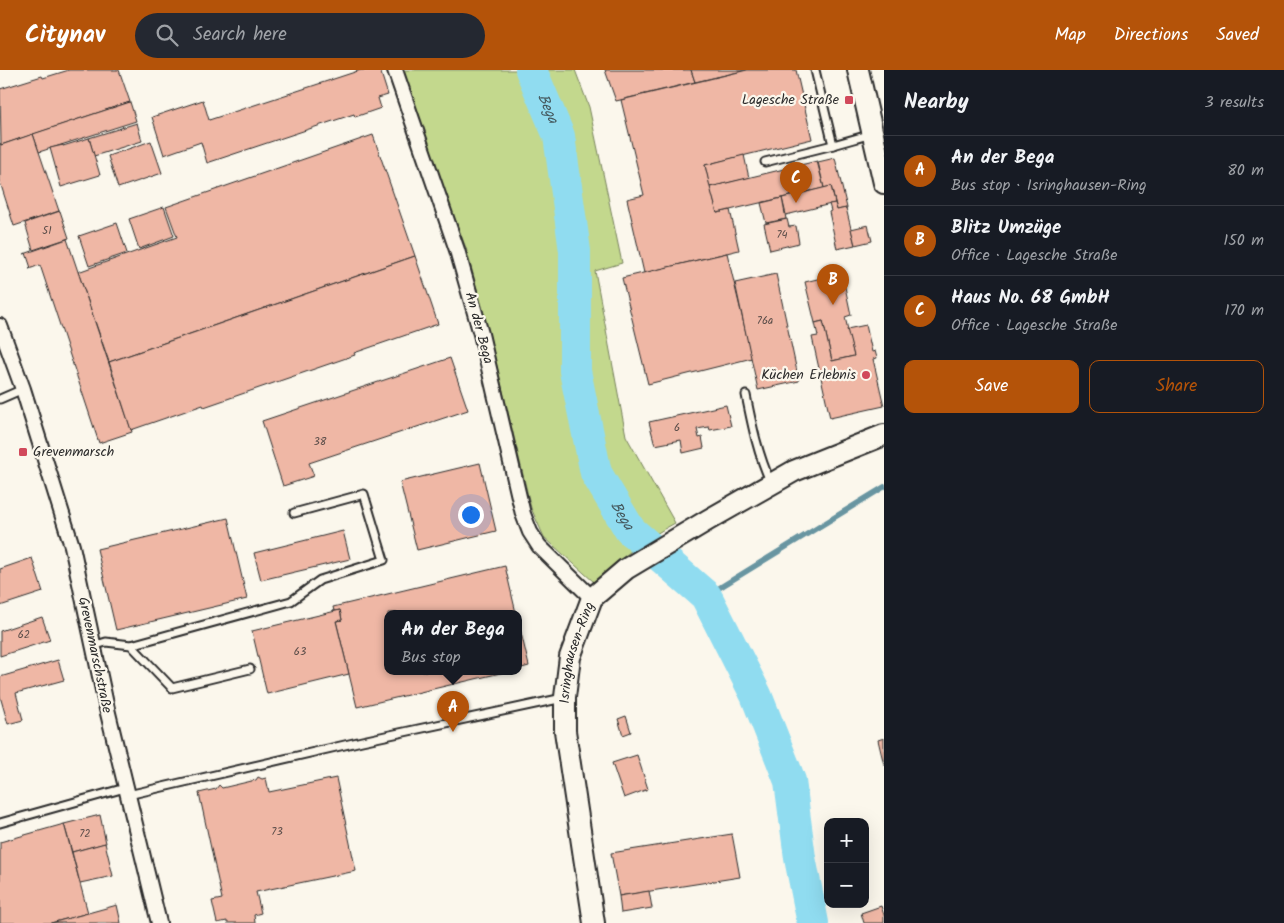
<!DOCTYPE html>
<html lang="en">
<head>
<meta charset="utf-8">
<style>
  body { margin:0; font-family:Kalam,sans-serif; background:#242831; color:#f1f3f6 }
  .controls { position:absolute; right:15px; bottom:15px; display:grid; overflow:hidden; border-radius:10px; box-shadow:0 5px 20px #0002 }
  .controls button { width:45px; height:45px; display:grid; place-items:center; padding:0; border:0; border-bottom:1px solid #363941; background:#171b24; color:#f1f3f6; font:25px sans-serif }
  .you { position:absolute; left:470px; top:444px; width:18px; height:18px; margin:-12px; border:4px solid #fff; border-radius:50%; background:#1a73e8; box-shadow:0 0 0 8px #1a73e833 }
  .badge { display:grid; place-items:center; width:32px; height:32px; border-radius:50%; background:#b45309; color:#fff; font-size:16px; font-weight:700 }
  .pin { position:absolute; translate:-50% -41px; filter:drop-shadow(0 1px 2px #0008) }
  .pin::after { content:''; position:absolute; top:26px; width:18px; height:15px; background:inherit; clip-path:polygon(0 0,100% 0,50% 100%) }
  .popup { position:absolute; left:384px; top:540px; width:138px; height:65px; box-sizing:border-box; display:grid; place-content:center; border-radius:10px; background:#171b24; filter:drop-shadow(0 1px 4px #0005); font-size:16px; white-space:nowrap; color:#9ea1a6 }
  .popup b { font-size:19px; color:#f1f3f6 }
  .popup::after { content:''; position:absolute; left:50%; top:100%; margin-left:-10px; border:10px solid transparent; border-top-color:#171b24 }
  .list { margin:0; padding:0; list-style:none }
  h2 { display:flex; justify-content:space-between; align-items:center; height:65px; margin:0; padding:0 20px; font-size:21px }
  h2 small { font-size:16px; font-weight:400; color:#9ea1a6 }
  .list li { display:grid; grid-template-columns:32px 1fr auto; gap:15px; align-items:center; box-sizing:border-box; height:70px; padding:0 20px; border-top:1px solid #363941 }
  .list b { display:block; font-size:19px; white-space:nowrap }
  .list p { margin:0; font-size:16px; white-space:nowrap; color:#9ea1a6 }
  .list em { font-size:16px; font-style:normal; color:#9ea1a6 }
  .actions { display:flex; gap:10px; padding:15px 20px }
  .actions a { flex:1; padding:11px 0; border:1px solid #b45309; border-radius:10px; text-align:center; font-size:18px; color:#b45309 }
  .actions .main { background:#b45309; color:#fff }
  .icon { flex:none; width:28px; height:28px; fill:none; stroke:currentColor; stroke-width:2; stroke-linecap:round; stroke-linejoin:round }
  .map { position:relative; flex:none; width:884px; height:853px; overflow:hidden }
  header { display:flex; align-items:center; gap:30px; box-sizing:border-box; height:70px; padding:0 25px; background:#b45309; color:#fff }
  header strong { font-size:24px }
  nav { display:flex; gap:28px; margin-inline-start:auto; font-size:18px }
  .search { width:350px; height:45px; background:#242831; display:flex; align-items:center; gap:12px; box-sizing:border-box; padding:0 18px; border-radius:28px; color:#9ea1a6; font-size:19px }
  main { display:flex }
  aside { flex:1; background:#171b24 }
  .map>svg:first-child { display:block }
  .grass { fill:#c3d88d; stroke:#77825c }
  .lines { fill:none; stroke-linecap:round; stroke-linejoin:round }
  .stream { stroke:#6895a1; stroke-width:5.5 }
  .river { stroke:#90dcf0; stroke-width:32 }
  .building { fill:#efb7a5; stroke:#2b2b2b }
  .lane-casing { stroke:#2b2b2b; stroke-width:11 }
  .street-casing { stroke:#2b2b2b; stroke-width:18 }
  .secondary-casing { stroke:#2b2b2b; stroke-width:24 }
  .lane { stroke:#fbf7ec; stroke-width:7 }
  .street { stroke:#fbf7ec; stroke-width:14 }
  .secondary { stroke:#fbf7ec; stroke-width:20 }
  .poi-dot { fill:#d1495b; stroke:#fbf7ec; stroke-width:2 }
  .labels { text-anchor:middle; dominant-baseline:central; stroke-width:4.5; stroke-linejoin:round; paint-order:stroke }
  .number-label { font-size:11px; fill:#5c4e4a }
  .poi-label { font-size:14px; fill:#2b2b2b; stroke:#fbf7ec; text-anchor:end }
  .street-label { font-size:14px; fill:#2b2b2b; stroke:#fbf7ec }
  .water-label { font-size:15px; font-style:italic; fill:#44575c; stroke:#fbf7ec }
</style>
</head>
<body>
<header>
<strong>Citynav</strong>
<div class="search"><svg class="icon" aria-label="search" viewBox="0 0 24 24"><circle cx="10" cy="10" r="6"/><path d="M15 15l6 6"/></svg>Search here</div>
<nav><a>Map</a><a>Directions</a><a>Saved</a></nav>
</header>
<main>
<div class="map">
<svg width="884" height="853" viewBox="0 0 884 853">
  <rect width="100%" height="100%" fill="#fbf7ec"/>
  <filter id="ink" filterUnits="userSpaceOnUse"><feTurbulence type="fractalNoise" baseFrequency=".02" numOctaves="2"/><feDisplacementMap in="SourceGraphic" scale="10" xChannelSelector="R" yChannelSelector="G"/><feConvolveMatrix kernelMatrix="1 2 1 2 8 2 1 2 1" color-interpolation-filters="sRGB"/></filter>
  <g filter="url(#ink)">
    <path class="grass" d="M 403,0 L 575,0 L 589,37 L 622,193 L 595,201 L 626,366 L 675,453 C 643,470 621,488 594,512 L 544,467 L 531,438 L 489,263 L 466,178 L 438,106 Z"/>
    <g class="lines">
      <polyline class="stream" points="706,526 884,417"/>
      <path class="river" id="s1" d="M 531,0 L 559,66 L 575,181 L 575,301 L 596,403 L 630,460 L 706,526 L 756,625 L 790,711 L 800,788 L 813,853"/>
    </g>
    <g class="building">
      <polygon points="69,0 119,0 130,32 1,75 0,19 42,6 43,8"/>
      <polygon points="361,0 380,0 388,25 378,28 381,38 355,47 354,44 207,93 201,72 164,85 152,47 203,30 209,50"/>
      <polygon points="605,0 691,0 695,12 616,31"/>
      <polygon points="691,0 747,0 695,12"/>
      <polygon points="747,0 796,0 812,69 705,95 717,143 730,140 739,180 644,203 627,129 644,125 621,30"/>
      <polygon points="130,32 136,51 39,82 33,64"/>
      <polygon points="137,53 142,71 94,86 89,68"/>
      <polygon points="33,64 59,141 14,156 0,112 0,73 1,75"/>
      <polygon points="373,65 415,186 109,292 78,202 177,167 166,137"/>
      <polygon points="89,68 100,105 61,117 50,78 63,75 63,76"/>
      <polygon points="151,71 162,103 118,118 108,86"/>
      <polygon points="744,85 749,108 710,117 705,95"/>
      <polygon points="835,88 847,138 837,140 831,116 824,118 818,92"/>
      <polygon points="817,91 824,118 717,143 710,117"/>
      <polygon points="831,116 835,133 786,145 782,128"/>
      <polygon points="782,128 786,149 766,153 761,133"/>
      <polygon points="835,133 837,140 846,138 855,175 837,179 829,142 831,141 829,134"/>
      <polygon points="164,137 174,166 139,179 129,149"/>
      <polygon points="60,141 69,168 33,180 25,153"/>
      <polygon points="787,149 789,157 796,156 799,173 770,180 764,154"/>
      <polygon points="117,153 127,183 89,196 79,166"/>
      <polygon points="868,155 872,171 855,175 851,159"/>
      <polygon points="67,169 132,362 99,373 40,195 29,199 31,198 26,183 24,184"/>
      <polygon points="727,183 752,288 648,314 622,208"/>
      <polygon points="415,186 438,254 354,283 355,285 204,337 203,335 131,360 109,292"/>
      <polygon points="842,203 851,245 845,247 854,286 832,291 823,251 815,253 805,212"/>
      <polygon points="776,204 799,311 758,320 735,213"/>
      <polygon points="823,251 832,291 854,286 847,259 866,255 872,282 875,281 877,288 873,289 884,336 830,348 812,267 818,266 815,253"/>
      <polygon points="450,288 468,340 309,393 314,406 283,416 262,351"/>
      <polygon points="726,335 731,356 710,360 709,357 697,359 699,368 702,367 704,378 683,383 681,370 655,375 649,352"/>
      <polygon points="480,393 496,461 417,480 400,412"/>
      <polygon points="228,448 247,529 116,560 97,479"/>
      <polygon points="343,461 350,489 261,510 254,483"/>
      <polygon points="32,488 43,522 0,536 0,499"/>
      <polygon points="505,496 516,543 388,543 388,601 509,601 357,637 336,551 342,550 340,540 334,541 333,537"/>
      <polygon points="340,540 342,550 336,551 349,604 267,624 252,561"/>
      <polygon points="42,547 50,570 0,586 0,561"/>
      <polygon points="518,550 529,596 518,599"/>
      <polygon points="58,590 64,610 16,623 23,650 8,654 0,626 0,607"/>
      <polygon points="626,646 631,662 623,665 618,649"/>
      <polygon points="884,668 884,695 878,670"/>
      <polygon points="637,685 648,719 624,728 612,693"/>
      <polygon points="258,707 262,709 266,708 269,722 336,708 356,801 256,822 261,843 254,845 255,853 227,853 227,851 217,853 212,831 222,829 199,723 216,719 219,715 222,718 256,710"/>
      <polygon points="100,745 106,773 72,782 64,754"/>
      <polygon points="64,754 88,843 51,853 0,853 0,772"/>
      <polygon points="732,764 740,807 619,826 611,783"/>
      <polygon points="105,773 113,806 80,813 72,782"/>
      <polygon points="649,821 652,838 621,843 619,826"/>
      <polygon points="117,835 121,853 51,853 88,843"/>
      <polygon points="881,836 884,845 884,853 864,853 861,843"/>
    </g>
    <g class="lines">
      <g class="lane-casing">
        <g id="lane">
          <polyline points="815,0 833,75 872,64"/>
          <polyline points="765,92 833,75"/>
          <path d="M 746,325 C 752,355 758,385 771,413"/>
          <polyline points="0,329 23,319"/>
          <polyline points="131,575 291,531 320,510 384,490 364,424 294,443"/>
          <polyline points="93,576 106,572 131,575 172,618 250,599"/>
          <polyline points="128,725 362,671 563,628"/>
          <polyline points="0,753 125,718"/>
        </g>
      </g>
      <g class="street-casing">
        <g id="street">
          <polyline points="395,0 457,180 481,264 523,444 530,462 539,476 592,528"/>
          <polyline points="0,256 23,319 72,476 107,639 159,853"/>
        </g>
      </g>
      <g class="secondary-casing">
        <g id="secondary">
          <polyline points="858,0 884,113"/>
          <path id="s2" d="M 594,853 L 565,661 L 565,627 L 570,587 L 592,528 L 626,499 L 708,450 L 794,401 L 884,365"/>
        </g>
      </g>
      <use href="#lane" class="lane"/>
      <use href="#street" class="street"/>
      <use href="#secondary" class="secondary"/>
    </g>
  </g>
  <g class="poi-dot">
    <rect x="844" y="25" width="10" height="10" rx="2.5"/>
    <circle cx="866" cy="305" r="5"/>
    <rect x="18" y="377" width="10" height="10" rx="2.5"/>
  </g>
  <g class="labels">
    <g class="number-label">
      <text x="47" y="161">51</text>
      <text x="782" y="165">74</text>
      <text x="765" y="251">76a</text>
      <text x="677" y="358">6</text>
      <text x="320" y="372">38</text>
      <text x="24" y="565">62</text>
      <text x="300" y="582">63</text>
      <text x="277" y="762">73</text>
      <text x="85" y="764">72</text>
    </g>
    <g class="poi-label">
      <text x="839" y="30">Lagesche Straße</text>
      <text x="856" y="305">Küchen Erlebnis</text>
      <text x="33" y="382" text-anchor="start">Grevenmarsch</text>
    </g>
    <g class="street-label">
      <text transform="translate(479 258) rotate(75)">An der Bega</text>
      <text stroke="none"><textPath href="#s2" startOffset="274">Isringhausen-Ring</textPath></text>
      <text transform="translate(95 585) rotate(78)">Grevenmarschstraße</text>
    </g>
    <g class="water-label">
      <text stroke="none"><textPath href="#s1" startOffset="42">Bega</textPath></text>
      <text stroke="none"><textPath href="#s1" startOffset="462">Bega</textPath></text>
    </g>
  </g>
</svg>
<div class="controls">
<button>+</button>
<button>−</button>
</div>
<div class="you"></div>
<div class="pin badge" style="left:453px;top:662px">A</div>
<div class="popup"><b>An der Bega</b>Bus stop</div>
<div class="pin badge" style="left:833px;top:235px">B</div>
<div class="pin badge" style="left:796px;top:133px">C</div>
</div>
<aside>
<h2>Nearby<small>3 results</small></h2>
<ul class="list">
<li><span class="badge">A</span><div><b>An der Bega</b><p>Bus stop · Isringhausen-Ring</p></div><em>80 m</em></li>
<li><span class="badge">B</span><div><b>Blitz Umzüge</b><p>Office · Lagesche Straße</p></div><em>150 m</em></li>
<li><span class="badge">C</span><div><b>Haus No. 68 GmbH</b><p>Office · Lagesche Straße</p></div><em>170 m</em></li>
</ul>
<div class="actions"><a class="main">Save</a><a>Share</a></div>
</aside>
</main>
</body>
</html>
